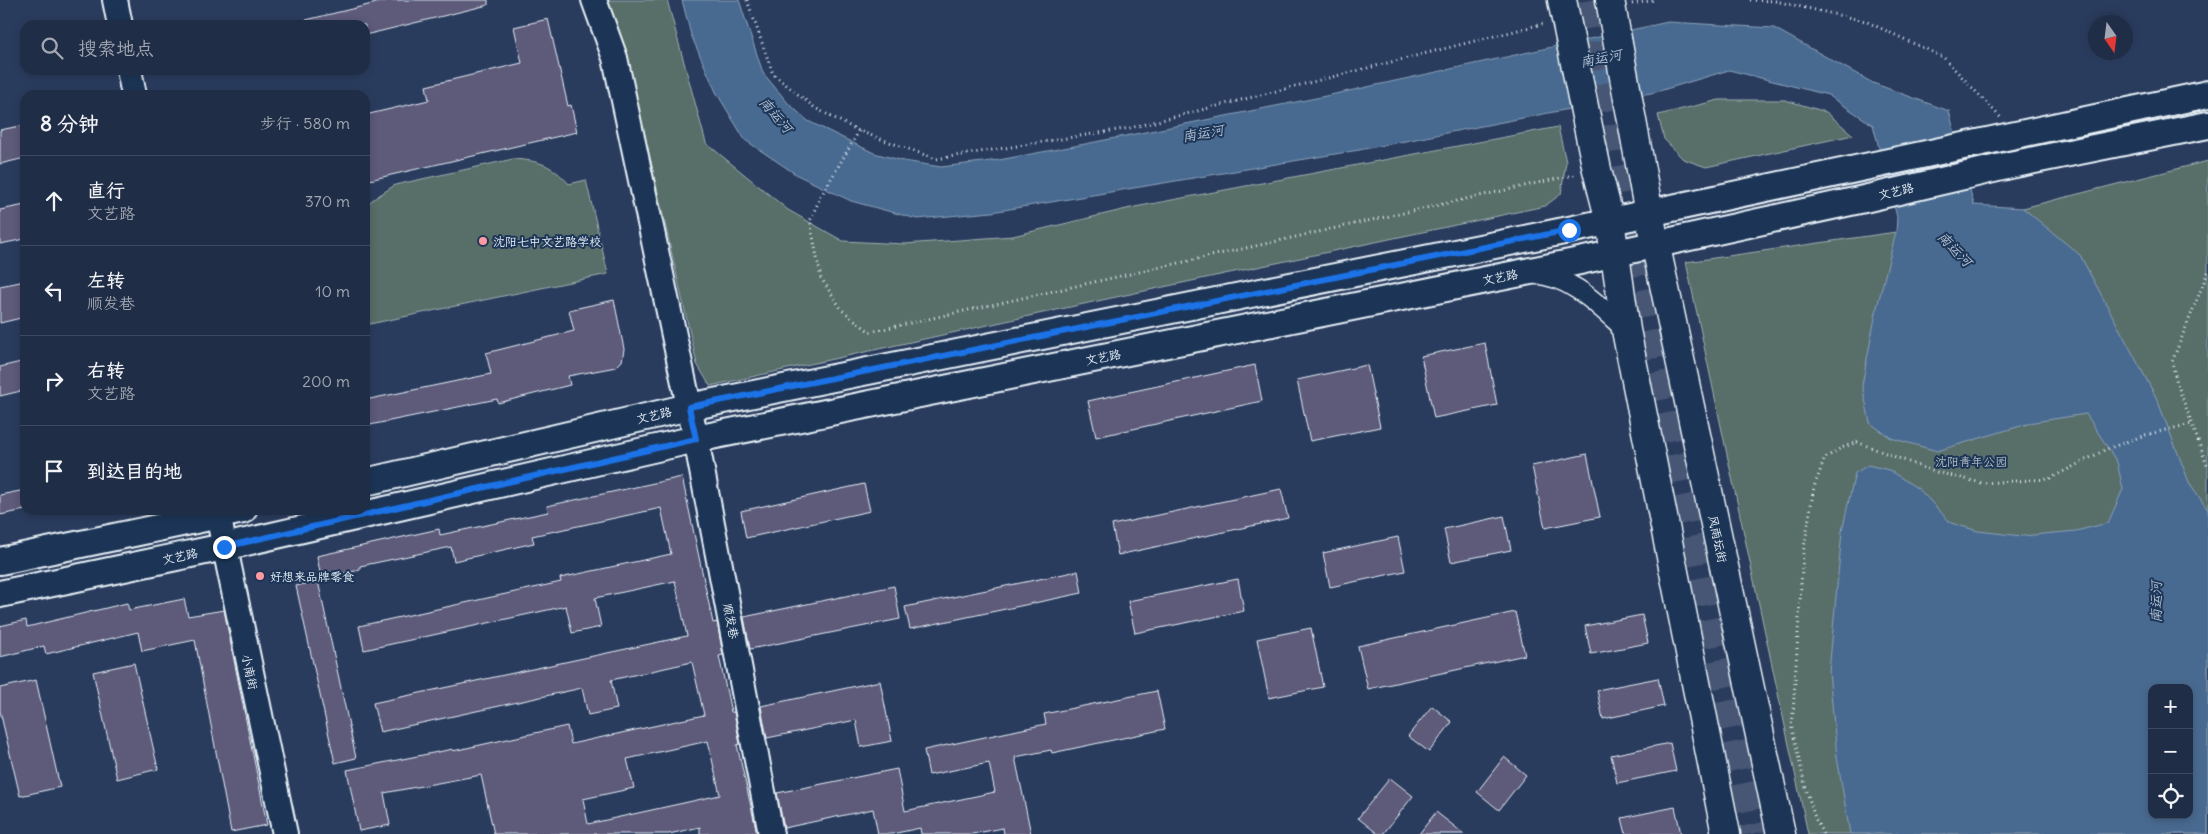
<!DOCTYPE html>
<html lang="zh">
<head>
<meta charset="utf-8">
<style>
  body { margin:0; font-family:Delius,"LXGW WenKai TC",sans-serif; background:#28354d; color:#f1f3f6 }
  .controls { position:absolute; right:15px; bottom:15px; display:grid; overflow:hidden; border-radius:10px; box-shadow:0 2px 8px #0003 }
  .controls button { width:45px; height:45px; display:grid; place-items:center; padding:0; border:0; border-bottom:1px solid #3d495f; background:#202d46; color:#f1f3f6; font:25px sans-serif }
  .compass { position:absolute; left:2088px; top:15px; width:45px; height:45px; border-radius:50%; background:#202d46; box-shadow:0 2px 8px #0003; rotate:166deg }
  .stop { position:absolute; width:15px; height:15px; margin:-11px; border:4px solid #1a73e8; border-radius:50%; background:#fff }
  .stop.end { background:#1a73e8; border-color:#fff; box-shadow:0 1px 5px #0008 }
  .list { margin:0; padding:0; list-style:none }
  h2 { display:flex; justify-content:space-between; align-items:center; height:65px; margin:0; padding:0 20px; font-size:21px }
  h2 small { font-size:16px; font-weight:400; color:#a2a8b3 }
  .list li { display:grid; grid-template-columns:32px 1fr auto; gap:15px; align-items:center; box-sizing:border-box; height:90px; padding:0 20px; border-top:1px solid #3d495f }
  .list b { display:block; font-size:19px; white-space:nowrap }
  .list p { margin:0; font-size:16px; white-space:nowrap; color:#a2a8b3 }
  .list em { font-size:16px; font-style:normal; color:#a2a8b3 }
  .icon { flex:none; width:28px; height:28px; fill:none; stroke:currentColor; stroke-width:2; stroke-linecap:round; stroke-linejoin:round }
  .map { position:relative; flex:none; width:2208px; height:834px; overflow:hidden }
  .search { position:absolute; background:#202d46; box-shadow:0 2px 8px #0003; left:20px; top:20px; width:350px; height:55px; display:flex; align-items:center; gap:12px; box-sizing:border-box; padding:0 18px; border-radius:15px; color:#a2a8b3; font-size:19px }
  .panel { position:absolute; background:#202d46; box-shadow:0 2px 8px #0003; left:20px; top:90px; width:350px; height:425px; border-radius:15px }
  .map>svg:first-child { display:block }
  .green { fill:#596e69; stroke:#a0b0b0; fill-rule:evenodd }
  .water { fill:#496b90; stroke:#89a1ba; fill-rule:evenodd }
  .building { fill:#5d5a7a; stroke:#e8f1f8; fill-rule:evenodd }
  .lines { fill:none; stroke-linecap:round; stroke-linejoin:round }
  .trunk-tunnel { stroke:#465775; stroke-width:28; stroke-dasharray:28 14; stroke-linecap:butt }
  .minor-casing { stroke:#e8f1f8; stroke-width:22 }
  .tertiary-casing { stroke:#e8f1f8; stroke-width:28 }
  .secondary-casing { stroke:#e8f1f8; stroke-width:30 }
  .primary-casing { stroke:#e8f1f8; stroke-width:31 }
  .path { stroke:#e8f1f8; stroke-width:3; stroke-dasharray:1 4; stroke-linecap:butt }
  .minor { stroke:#1d3557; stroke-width:19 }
  .tertiary { stroke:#1d3557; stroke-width:24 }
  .secondary { stroke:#1d3557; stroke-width:26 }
  .primary { stroke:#1d3557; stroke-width:28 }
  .route { stroke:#1a73e8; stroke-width:6 }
  .poi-dot { fill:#ff9aa2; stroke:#1d3557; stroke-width:2 }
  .labels { text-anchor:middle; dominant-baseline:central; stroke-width:4; stroke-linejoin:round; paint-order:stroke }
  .street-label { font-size:12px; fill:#e8f1f8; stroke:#1d3557 }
  .poi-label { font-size:12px; fill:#e8f1f8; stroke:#1d3557; text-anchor:start }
  .park-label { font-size:12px; fill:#b6c3c6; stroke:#1d3557 }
  .water-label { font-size:14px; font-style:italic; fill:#b0c2d4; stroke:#1d3557 }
</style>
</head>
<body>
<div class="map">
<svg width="2208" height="834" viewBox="0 0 2208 834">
  <rect width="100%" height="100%" fill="#2a3c5e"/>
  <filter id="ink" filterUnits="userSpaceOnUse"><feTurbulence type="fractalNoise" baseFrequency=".02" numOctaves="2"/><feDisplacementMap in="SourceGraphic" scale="10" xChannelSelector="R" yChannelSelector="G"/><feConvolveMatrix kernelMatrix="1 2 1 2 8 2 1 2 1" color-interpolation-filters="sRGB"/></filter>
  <g filter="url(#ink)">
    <g class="green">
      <polygon points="607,0 667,0 706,143 788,210 843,241 905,244 1013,236 1135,207 1558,127 1566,162 1561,194 1545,206 1102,300 710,386 697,364 630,70"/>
      <polygon points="1719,100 1785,100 1826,112 1853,135 1706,167 1683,159 1664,139 1658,115"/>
      <path d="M 513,159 C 540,161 551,164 569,184 L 586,180 L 608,274 L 365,325 L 365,208 L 372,200 L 395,185 Z"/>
      <path d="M 2208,161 L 2208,834 L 1808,834 L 1686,262 L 1896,232 L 2023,208 ZM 2152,688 L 2189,688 L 2189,815 L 2152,815 Z"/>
    </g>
    <path class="water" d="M 682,0 L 739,0 L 763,73 L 788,103 L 808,121 L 874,153 L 904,161 L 941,167 L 999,160 L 1085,144 L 1321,97 L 1668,22 L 1774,28 L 1873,83 L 1949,111 L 1974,205 L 2023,208 L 2080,255 L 2157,399 L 2189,482 L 2208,510 L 2208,834 L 1850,834 L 1837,757 L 1829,672 L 1842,531 L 1855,473 L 1868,465 L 1889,470 L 1920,490 L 1951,523 L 1978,531 L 2022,536 L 2076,531 L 2108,523 L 2123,489 L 2117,462 L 2086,414 L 2034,422 L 1937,451 L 1891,438 L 1870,423 L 1862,385 L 1877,307 L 1896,232 L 1897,217 L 1873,125 L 1828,95 L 1729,70 L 1656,92 L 1359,150 L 992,212 L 917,219 L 851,201 L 797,175 L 745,140 L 716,92 L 691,35 ZM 2152,688 L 2189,688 L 2189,815 L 2152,815 Z"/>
    <g class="building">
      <polygon points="389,0 488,0 488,5 365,35 365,25 307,25 306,20"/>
      <polygon points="548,19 568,106 571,105 577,132 365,181 365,115 429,100 426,86 522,63 514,27"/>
      <polygon points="25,125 25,158 0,164 0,130"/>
      <polygon points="25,205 25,239 0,244 0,210"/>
      <polygon points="25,281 25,317 0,323 0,286"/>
      <polygon points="614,300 624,349 622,361 616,367 568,376 570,385 498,403 497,399 365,426 365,400 491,374 486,353 574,331 569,310"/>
      <polygon points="1485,343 1497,405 1434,418 1421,356"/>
      <polygon points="25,361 25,390 0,396 0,367"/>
      <polygon points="1255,365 1262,401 1096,437 1088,401"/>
      <polygon points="1367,365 1380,427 1310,441 1297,380"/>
      <polygon points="1587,454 1600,517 1545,528 1532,466"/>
      <path d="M 682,477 L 713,623 L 717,622 L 723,655 L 719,656 L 731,712 L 734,712 L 740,744 L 737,745 L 757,833 L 700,834 L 700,827 L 669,834 L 494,834 L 481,775 L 384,793 L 390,825 L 359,831 L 347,770 L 453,749 L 453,751 L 567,726 L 571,744 L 704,715 L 692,662 L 611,680 L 617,709 L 588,715 L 582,688 L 380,732 L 373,703 L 687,636 L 675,581 L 595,598 L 601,627 L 572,633 L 566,606 L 364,650 L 359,626 L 561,582 L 560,578 L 671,554 L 661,508 L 532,536 L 534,543 L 454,561 L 451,547 L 360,566 L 360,570 L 321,578 L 317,556 L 439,529 L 440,535 L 548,512 L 547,506 ZM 708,741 L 720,795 L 588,824 L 583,799 L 634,788 L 627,759 Z"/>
      <polygon points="864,484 870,511 746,538 741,511"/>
      <polygon points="1281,489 1288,518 1118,555 1112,525"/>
      <polygon points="25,490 25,510 0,515 0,495"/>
      <polygon points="1504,516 1511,550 1451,562 1444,529"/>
      <polygon points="1398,537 1405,571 1330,587 1323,553"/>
      <polygon points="1078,571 1082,593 910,629 905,607"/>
      <polygon points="1238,579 1244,611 1135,633 1128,601"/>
      <polygon points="318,581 356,758 335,763 296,586"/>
      <polygon points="894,586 900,619 750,649 744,617"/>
      <polygon points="184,599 188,616 224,610 267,825 231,832 195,640 142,651 138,632 46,654 44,646 0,657 0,626 26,620 27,627 127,603 129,610"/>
      <polygon points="1515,612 1525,655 1368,689 1358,646"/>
      <polygon points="1642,615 1648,643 1591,654 1585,626"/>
      <polygon points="1311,628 1323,687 1269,698 1257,639"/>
      <polygon points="134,663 158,769 117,779 93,672"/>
      <polygon points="1658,678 1664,706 1603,719 1597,690"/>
      <polygon points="36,680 60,787 20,796 0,711 0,688"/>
      <polygon points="880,681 892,741 861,747 856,720 767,738 761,706"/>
      <polygon points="1157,691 1165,729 1052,753 1051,750 1015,757 1031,834 1004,834 1003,828 972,834 921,834 920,828 892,834 878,834 873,809 784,828 777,793 897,769 905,811 995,792 989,763 929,775 924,750 1046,724 1044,714"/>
      <polygon points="1432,706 1452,722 1429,752 1408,736"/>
      <polygon points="1670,743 1676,771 1617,783 1611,755"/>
      <polygon points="1504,757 1526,775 1499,810 1477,792"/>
      <polygon points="1390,778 1413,796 1383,834 1378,834 1358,818"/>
      <polygon points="1675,807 1681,834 1626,834 1622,818"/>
      <polygon points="1436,812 1464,834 1419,834"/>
    </g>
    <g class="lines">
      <polyline class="trunk-tunnel" points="1591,0 1666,407 1751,834"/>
      <g class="minor-casing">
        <path id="minor" d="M 1533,274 C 1571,275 1599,306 1626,330"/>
      </g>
      <g class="tertiary-casing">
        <g id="tertiary">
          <polyline points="115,0 120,25"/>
          <polyline points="594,0 615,58 696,439 771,834"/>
          <polyline points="129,70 134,95"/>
          <polyline points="217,510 285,834"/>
        </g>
      </g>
      <g class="secondary-casing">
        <g id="secondary">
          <polyline points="365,482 689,407 1569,230 2208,94"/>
          <polyline points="0,561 243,510"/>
          <polyline points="0,594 224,547 696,439 1575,262 1864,199 2015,164 2208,125"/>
        </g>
      </g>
      <g class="primary-casing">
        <g id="primary">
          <polyline points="1562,0 1597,170 1610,221 1626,330 1726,834"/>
          <polyline points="1610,0 1649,214 1781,834"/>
        </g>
      </g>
      <g class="path">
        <polyline points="747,0 773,74 815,108 859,131 936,159 1130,128 1546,23"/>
        <polyline points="1750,0 1775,1 1865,21 1943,57 2001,118"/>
        <polyline points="1632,4 1655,0"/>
        <polyline points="859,131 821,196 810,221 821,278 842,310 870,332 1578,174"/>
        <polyline points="2208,272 2172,362 2177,383 2208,468"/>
        <polyline points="1823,834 1815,818 1805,785 1792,728 1803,554 1814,487 1825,458 1841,448 1857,442 1932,471 1982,483 2049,479 2107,449 2145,435 2191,424"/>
      </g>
      <use href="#minor" class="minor"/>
      <use href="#tertiary" class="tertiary"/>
      <use href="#secondary" class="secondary"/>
      <use href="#primary" class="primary"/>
    </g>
  </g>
  <g class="lines" filter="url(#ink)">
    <polyline class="route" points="224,547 696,439 689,407 1569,230"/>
  </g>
  <g class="poi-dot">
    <circle cx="483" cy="241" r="5"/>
    <circle cx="260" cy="576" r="5"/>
  </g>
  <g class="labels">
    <g class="street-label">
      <text transform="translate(1896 191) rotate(-13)">文艺路</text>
      <text transform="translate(1500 277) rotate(-11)">文艺路</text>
      <text transform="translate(1103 357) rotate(-11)">文艺路</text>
      <text transform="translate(654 415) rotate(-13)">文艺路</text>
      <text transform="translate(1718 539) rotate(78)">风雨坛街</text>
      <text transform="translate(180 556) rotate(-12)">文艺路</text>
      <text transform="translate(731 621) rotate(79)">顺发巷</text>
      <text transform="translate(250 672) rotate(78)">小南街</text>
    </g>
    <g class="poi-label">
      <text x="493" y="241">沈阳七中文艺路学校</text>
      <text x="270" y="576">好想来品牌零食</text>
    </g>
    <g class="park-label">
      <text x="1971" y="461">沈阳青年公园</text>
    </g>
    <g class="water-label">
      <text transform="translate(1601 58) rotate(-11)">南运河</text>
      <text transform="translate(776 115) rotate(49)">南运河</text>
      <text transform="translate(1203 133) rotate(-10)">南运河</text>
      <text transform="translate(1955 249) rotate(46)">南运河</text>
      <text transform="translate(2156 602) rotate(-90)">南运河</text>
    </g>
  </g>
</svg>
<div class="controls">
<button>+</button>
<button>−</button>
<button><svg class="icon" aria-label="locate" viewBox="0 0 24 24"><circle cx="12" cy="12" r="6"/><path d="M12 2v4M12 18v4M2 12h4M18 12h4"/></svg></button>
</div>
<svg class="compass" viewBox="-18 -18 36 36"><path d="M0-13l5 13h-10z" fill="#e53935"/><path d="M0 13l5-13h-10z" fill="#a2a8b3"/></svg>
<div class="stop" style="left:1569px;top:230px"></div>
<div class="stop end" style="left:224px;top:547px"></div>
<div class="search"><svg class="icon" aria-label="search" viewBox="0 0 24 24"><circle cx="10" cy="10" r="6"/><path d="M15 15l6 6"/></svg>搜索地点</div>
<section class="panel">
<h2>8 分钟<small>步行 · 580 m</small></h2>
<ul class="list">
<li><svg class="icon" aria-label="ahead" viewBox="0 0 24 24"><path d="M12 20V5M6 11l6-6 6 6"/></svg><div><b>直行</b><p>文艺路</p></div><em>370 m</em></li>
<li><svg class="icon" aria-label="left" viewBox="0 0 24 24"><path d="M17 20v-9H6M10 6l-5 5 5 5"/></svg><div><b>左转</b><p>顺发巷</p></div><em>10 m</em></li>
<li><svg class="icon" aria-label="right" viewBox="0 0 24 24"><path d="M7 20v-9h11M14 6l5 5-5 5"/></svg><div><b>右转</b><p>文艺路</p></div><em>200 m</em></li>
<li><svg class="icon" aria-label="arrive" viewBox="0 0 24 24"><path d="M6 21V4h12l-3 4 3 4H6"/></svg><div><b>到达目的地</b></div></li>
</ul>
</section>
</div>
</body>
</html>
